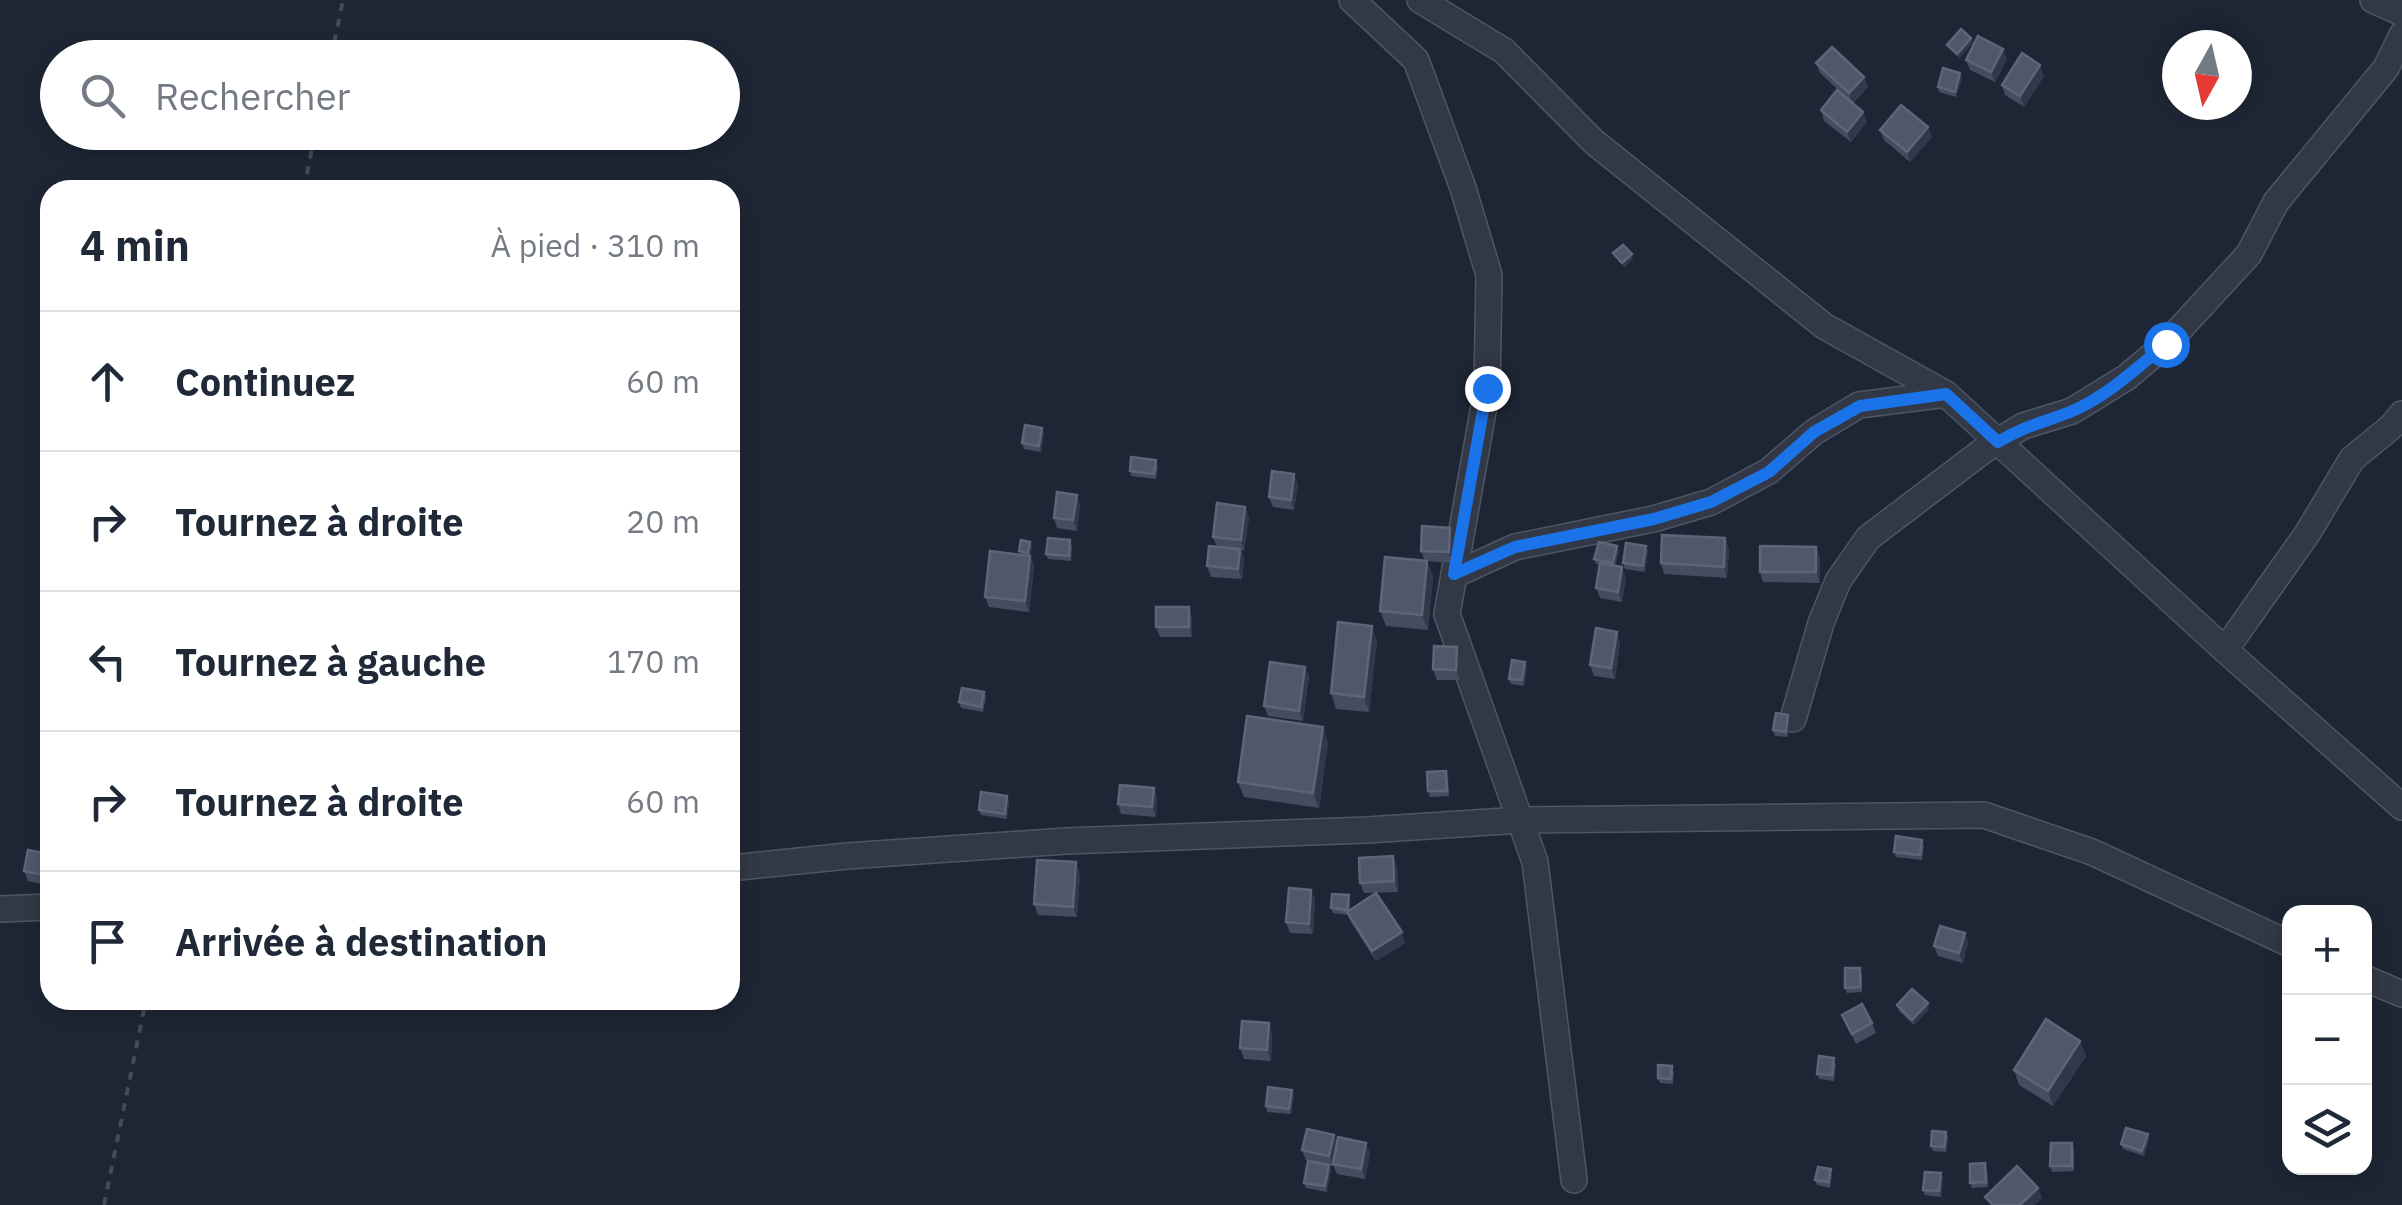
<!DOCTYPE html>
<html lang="fr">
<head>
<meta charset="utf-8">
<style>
  body { margin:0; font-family:"IBM Plex Sans",sans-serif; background:#f6f6f7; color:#1f2937 }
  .controls { position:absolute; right:30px; bottom:30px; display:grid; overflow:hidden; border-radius:20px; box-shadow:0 5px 15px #0003 }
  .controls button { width:90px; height:90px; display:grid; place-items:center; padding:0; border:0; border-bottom:2px solid #e0e1e3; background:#fff; color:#1f2937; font:50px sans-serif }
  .compass { position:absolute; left:2162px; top:30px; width:90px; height:90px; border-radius:50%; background:#fff; box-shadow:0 5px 15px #0003; rotate:188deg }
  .stop { position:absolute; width:30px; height:30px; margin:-22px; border:8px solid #1a73e8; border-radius:50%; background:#fff }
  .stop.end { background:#1a73e8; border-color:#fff; box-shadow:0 2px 10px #0008 }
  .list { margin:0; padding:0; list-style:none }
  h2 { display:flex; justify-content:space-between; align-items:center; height:130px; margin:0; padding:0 40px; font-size:42px }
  h2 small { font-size:32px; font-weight:400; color:#747a83 }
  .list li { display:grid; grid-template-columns:65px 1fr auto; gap:30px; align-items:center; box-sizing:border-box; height:140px; padding:0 40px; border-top:2px solid #e0e1e3 }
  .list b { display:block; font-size:38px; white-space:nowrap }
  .list em { font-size:32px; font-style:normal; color:#747a83 }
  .icon { flex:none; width:55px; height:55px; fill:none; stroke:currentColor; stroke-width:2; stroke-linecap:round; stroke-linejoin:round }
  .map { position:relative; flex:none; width:2402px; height:1205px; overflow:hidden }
  .search { position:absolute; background:#fff; box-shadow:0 5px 15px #0003; left:40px; top:40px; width:700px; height:110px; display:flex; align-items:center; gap:25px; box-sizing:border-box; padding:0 35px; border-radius:55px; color:#747a83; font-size:38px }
  .panel { position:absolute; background:#fff; box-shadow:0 5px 15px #0003; left:40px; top:180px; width:700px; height:830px; border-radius:30px }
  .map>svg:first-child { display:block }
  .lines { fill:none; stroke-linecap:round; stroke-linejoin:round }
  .minor-casing { stroke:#4f5564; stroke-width:28 }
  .path { stroke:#3e4f53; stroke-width:4; stroke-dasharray:8 8; stroke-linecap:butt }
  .minor { stroke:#323845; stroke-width:25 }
  .wall { fill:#444d5f }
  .shaded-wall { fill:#30394a }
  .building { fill:#4f586a; stroke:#5d6678; stroke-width:2.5 }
  .route { stroke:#1a73e8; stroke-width:12 }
</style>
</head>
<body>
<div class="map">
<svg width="2402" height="1205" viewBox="0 0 2402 1205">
  <rect width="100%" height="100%" fill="#1e2635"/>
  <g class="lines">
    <g class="minor-casing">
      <g id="minor">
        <polyline points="1352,0 1416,60 1463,188 1489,275 1487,389 1447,614 1535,862 1574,1180"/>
        <polyline points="1420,0 1504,51 1594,142 1824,326 1946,394 2225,650 2402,807"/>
        <polyline points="2373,0 2402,13"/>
        <polyline points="1454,575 1515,547 1653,519 1711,502 1769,471 1814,432 1859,405 1946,394"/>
        <polyline points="2225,650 2307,534 2352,459 2391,427 2402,414"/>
        <polyline points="1793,719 1821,623 1838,581 1868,538 1984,450 2023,426 2072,411 2127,377 2166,344 2249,254 2276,202 2386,68 2402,35"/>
        <polyline points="730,868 847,856 1066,841 1367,830 1521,820 1984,815 2092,852 2290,944"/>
        <polyline points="0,909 50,907"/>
        <polyline points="2364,978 2402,994"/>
      </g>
    </g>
    <g class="path">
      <polyline points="331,58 343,0"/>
      <polyline points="304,190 315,132"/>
      <polyline points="104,1205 146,1000"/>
    </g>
    <use href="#minor" class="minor"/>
  </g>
  <g class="wall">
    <polygon points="2007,59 1995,82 1970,70 1966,60"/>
    <polygon points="1816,63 1864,77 1868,87 1853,103 1867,122 1851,142 1824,121 1821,110 1848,99 1820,73"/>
    <polygon points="2044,76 2024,107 2005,95 2002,85"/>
    <polygon points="1962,78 1956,97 1939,92 1938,87"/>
    <polygon points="1880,130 1932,137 1910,162 1884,140"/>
    <polygon points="1044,433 1041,452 1024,449 1022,443"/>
    <polygon points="1158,465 1156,479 1131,476 1130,471"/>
    <polygon points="1294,474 1298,485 1294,510 1273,507 1269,497"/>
    <polygon points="1080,505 1077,531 1057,528 1054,518"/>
    <polygon points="1245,507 1249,517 1244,551 1241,550 1244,559 1242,579 1211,577 1207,566 1217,547 1213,537"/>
    <polygon points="1454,538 1453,563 1425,561 1421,551"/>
    <polygon points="1725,538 1729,549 1727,578 1664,574 1661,563"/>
    <polygon points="1030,542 1032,547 1030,556 1034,566 1029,612 989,607 985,597 1020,554 1019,551"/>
    <polygon points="1072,545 1071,561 1048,559 1046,554"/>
    <polygon points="1617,546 1619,551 1615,566 1626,578 1622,602 1600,598 1596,588 1600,565 1596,564 1594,559"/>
    <polygon points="1646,546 1648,551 1645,572 1625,569 1623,563"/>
    <polygon points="1820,557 1820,583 1763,582 1760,572"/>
    <polygon points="1427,561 1433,577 1428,630 1386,626 1380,611"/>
    <polygon points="1189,607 1192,618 1192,637 1160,637 1156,627"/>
    <polygon points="1377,641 1369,712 1336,709 1331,693"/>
    <polygon points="1620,642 1615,679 1594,676 1590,665"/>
    <polygon points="1461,657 1460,680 1437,680 1433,669"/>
    <polygon points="1525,662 1527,667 1524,686 1511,684 1509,679"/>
    <polygon points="1305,667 1309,677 1303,721 1268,716 1264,706"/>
    <polygon points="984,692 986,697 983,712 961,708 959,702"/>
    <polygon points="1788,715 1790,720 1788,737 1775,736 1773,730"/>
    <polygon points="1328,742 1319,808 1244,797 1238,782"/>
    <polygon points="1448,777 1449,796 1430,797 1428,791"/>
    <polygon points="1157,798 1156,817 1121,814 1118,804"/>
    <polygon points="1009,801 1007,819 981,815 979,810"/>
    <polygon points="1924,845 1922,860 1896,857 1894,852"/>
    <polygon points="50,854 50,886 28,881 24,871"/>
    <polygon points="1397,866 1398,892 1364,893 1360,883"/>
    <polygon points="1080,873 1077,917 1038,915 1034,904"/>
    <polygon points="1311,890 1315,900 1313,934 1290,933 1286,922"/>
    <polygon points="1350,901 1350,910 1405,943 1376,961 1351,922 1348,915 1333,913 1331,908"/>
    <polygon points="1965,933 1968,943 1963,963 1938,956 1934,946"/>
    <polygon points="1862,973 1862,992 1847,993 1845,988"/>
    <polygon points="1897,1005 1929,1009 1914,1025 1899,1011"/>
    <polygon points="1842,1015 1872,1023 1876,1033 1856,1044"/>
    <polygon points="1272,1033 1271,1061 1244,1059 1240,1048"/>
    <polygon points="2080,1041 2086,1056 2053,1106 2019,1085 2014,1070"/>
    <polygon points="1836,1063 1834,1081 1819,1079 1817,1074"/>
    <polygon points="1674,1071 1673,1084 1660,1083 1658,1078"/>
    <polygon points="1294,1096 1291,1114 1267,1112 1266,1106"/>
    <polygon points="1946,1132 1948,1138 1946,1152 1933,1151 1931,1146"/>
    <polygon points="1334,1135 1337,1143 1370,1153 1365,1179 1337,1174 1333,1165 1333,1166 1329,1166 1331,1170 1327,1192 1306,1188 1304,1183 1321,1164 1306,1160 1302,1150"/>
    <polygon points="2149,1139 2144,1156 2123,1149 2121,1144"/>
    <polygon points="2074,1148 2074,1171 2052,1172 2050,1166"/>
    <polygon points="1987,1169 1988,1187 1972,1188 1970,1183"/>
    <polygon points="1941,1173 1943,1178 1941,1197 1925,1195 1923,1190"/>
    <polygon points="1832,1174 1830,1188 1817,1185 1815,1180"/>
  </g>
  <g class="shaded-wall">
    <polygon points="1971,38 1973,43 1959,59 1957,54"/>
    <polygon points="2003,49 2007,59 1995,82 1991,72"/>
    <polygon points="2040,65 2044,76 2024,107 2020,96"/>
    <polygon points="1960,73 1962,78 1956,97 1955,92"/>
    <polygon points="1864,77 1868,87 1852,103 1849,93"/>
    <polygon points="1863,112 1867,122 1851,142 1847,132"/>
    <polygon points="1928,127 1932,137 1910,162 1907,152"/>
    <polygon points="1632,254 1633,259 1624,268 1622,263"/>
    <polygon points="1042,428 1044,433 1041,452 1039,446"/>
    <polygon points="1294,474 1298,485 1294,510 1291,500"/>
    <polygon points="1077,495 1080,505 1077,531 1073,520"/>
    <polygon points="1245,507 1249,517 1244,551 1241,540"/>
    <polygon points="1450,528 1454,538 1453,563 1449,552"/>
    <polygon points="1725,538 1729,549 1727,578 1724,567"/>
    <polygon points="1030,542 1032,547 1030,556 1034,566 1029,612 1025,601"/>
    <polygon points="1617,546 1619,551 1614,568 1613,563"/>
    <polygon points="1646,546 1648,551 1645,572 1643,566"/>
    <polygon points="1816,547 1820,557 1820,583 1816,572"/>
    <polygon points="1240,549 1244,559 1242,579 1238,569"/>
    <polygon points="1427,561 1433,577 1428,630 1422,615"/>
    <polygon points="1622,567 1626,578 1622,602 1618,592"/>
    <polygon points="1189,607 1192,618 1192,637 1189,627"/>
    <polygon points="1372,626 1377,641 1369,712 1364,697"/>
    <polygon points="1617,632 1620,642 1615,679 1611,668"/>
    <polygon points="1457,647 1461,657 1460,680 1456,670"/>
    <polygon points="1525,662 1527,667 1524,686 1522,680"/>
    <polygon points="1305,667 1309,677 1303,721 1299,711"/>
    <polygon points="1788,715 1790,720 1788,737 1786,732"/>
    <polygon points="1323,727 1328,742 1319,808 1313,793"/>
    <polygon points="1154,788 1157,798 1156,817 1152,807"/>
    <polygon points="1007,796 1009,801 1007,819 1005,814"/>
    <polygon points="1393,856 1397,866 1398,892 1394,881"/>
    <polygon points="1076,862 1080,873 1077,917 1073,907"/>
    <polygon points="1311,890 1315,900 1313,934 1309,924"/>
    <polygon points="1402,932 1405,943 1376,961 1372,951"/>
    <polygon points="1965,933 1968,943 1963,963 1959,953"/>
    <polygon points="1928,1003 1929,1009 1914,1025 1912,1020"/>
    <polygon points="1269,1023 1272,1033 1271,1061 1267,1050"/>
    <polygon points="2080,1041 2086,1056 2053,1106 2048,1091"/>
    <polygon points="1292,1090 1294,1096 1291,1114 1289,1109"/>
    <polygon points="2148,1134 2149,1139 2144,1156 2142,1151"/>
    <polygon points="1334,1135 1338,1145 1333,1166 1329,1156"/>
    <polygon points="1366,1143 1370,1153 1365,1179 1361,1169"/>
    <polygon points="1329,1165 1331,1170 1327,1192 1325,1186"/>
    <polygon points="1941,1173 1943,1178 1941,1197 1939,1191"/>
    <polygon points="2038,1188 2042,1198 2035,1205 2020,1205"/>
  </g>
  <g class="building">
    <polygon points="1961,29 1971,38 1957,54 1947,45"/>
    <polygon points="1978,36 2003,49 1991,72 1966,60"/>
    <polygon points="1832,47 1864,77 1849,93 1816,63"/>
    <polygon points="2022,53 2040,65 2020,96 2002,85"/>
    <polygon points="1943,68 1960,73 1955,92 1938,87"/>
    <polygon points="1837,90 1863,112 1847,132 1821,110"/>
    <polygon points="1901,105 1928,127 1907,152 1880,130"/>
    <polygon points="1623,245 1632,254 1622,263 1613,253"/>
    <polygon points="1025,425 1042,428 1039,446 1022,443"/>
    <polygon points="1131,457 1156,460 1154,474 1130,471"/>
    <polygon points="1272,471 1294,474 1291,500 1269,497"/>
    <polygon points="1057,492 1077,495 1073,520 1054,518"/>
    <polygon points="1217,503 1245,507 1241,540 1213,537"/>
    <polygon points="1422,526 1450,528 1449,552 1421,551"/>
    <polygon points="1662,535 1725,538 1724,567 1661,563"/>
    <polygon points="1048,538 1070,540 1069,556 1046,554"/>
    <polygon points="1021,540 1030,542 1028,553 1019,551"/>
    <polygon points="1599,542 1617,546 1613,563 1594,559"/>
    <polygon points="1626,543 1646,546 1643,566 1623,563"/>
    <polygon points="1209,546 1240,549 1238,569 1207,566"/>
    <polygon points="1760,546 1816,547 1816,572 1760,572"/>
    <polygon points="990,551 1030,556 1025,601 985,597"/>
    <polygon points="1385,557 1427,561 1422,615 1380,611"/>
    <polygon points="1600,563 1622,567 1618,592 1596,588"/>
    <rect x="1156" y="607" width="33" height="20"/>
    <polygon points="1338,622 1372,626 1364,697 1331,693"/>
    <polygon points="1596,628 1617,632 1611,668 1590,665"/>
    <polygon points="1434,646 1457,647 1456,670 1433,669"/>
    <polygon points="1512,660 1525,662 1522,680 1509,679"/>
    <polygon points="1270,662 1305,667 1299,711 1264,706"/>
    <polygon points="962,688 984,692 981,707 959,702"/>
    <polygon points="1776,713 1788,715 1786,732 1773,730"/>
    <polygon points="1247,716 1323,727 1313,793 1238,782"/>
    <polygon points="1446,771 1447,791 1428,791 1427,772"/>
    <polygon points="1120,785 1154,788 1152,807 1118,804"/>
    <polygon points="981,792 1007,796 1005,814 979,810"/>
    <polygon points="1896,836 1922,840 1920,855 1894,852"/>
    <polygon points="28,850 50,854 49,876 24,871"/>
    <polygon points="1393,856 1394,881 1360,883 1359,858"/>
    <polygon points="1037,860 1076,862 1073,907 1034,904"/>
    <polygon points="1289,888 1311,890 1309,924 1286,922"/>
    <polygon points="1376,893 1402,932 1372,951 1347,912"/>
    <polygon points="1332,894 1349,895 1347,910 1331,908"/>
    <polygon points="1940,926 1965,933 1959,953 1934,946"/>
    <polygon points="1845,968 1860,968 1860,987 1845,988"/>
    <polygon points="1912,989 1928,1003 1912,1020 1897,1005"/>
    <polygon points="1862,1004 1872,1023 1852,1034 1842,1015"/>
    <polygon points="2046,1019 2080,1041 2048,1091 2014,1070"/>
    <polygon points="1242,1021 1269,1023 1267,1050 1240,1048"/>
    <polygon points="1819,1056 1834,1058 1832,1075 1817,1074"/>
    <polygon points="1658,1065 1672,1066 1671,1079 1658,1078"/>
    <polygon points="1268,1087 1292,1090 1289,1109 1266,1106"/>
    <polygon points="2126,1128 2148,1134 2142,1151 2121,1144"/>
    <polygon points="1307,1129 1334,1135 1329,1156 1302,1150"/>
    <polygon points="1932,1131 1946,1132 1944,1147 1931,1146"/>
    <polygon points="1338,1137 1366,1143 1361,1169 1333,1164"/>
    <polygon points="2051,1143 2072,1143 2072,1166 2050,1166"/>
    <polygon points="1308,1161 1329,1165 1325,1186 1304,1183"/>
    <polygon points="1985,1163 1986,1182 1970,1183 1970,1164"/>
    <polygon points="2017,1166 2038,1188 2020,1205 1993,1205 1985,1197"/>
    <polygon points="1818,1167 1831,1169 1828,1182 1815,1180"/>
    <polygon points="1925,1172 1941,1173 1939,1191 1923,1190"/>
  </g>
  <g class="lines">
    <path class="route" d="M 1487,388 L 1454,574 L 1515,547 L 1654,519 L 1711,502 L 1769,472 L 1814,432 L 1860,406 L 1946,394 L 1998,442 C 2024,426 2042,423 2070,412 C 2105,398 2137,368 2166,344"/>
  </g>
</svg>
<div class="controls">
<button>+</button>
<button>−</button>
<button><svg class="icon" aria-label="layers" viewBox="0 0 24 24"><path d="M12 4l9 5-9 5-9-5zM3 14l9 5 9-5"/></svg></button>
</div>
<svg class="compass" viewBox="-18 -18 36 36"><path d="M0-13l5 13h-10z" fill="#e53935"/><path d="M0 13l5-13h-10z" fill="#747a83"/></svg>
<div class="stop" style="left:2166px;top:344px"></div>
<div class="stop end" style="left:1487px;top:388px"></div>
<div class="search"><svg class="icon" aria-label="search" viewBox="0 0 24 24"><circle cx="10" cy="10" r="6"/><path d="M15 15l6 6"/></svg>Rechercher</div>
<section class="panel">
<h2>4 min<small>À pied · 310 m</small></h2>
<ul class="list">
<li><svg class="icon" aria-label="ahead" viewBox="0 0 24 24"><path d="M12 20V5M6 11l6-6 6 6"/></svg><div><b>Continuez</b></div><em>60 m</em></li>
<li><svg class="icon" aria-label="right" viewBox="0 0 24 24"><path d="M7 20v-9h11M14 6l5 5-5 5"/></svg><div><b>Tournez à droite</b></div><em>20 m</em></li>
<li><svg class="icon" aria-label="left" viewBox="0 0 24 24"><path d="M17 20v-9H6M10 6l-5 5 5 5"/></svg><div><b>Tournez à gauche</b></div><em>170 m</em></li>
<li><svg class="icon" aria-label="right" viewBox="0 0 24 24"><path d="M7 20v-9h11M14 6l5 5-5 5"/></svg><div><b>Tournez à droite</b></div><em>60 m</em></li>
<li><svg class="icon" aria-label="arrive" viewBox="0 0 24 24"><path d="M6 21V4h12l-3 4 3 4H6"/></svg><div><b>Arrivée à destination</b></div></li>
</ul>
</section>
</div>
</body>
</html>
